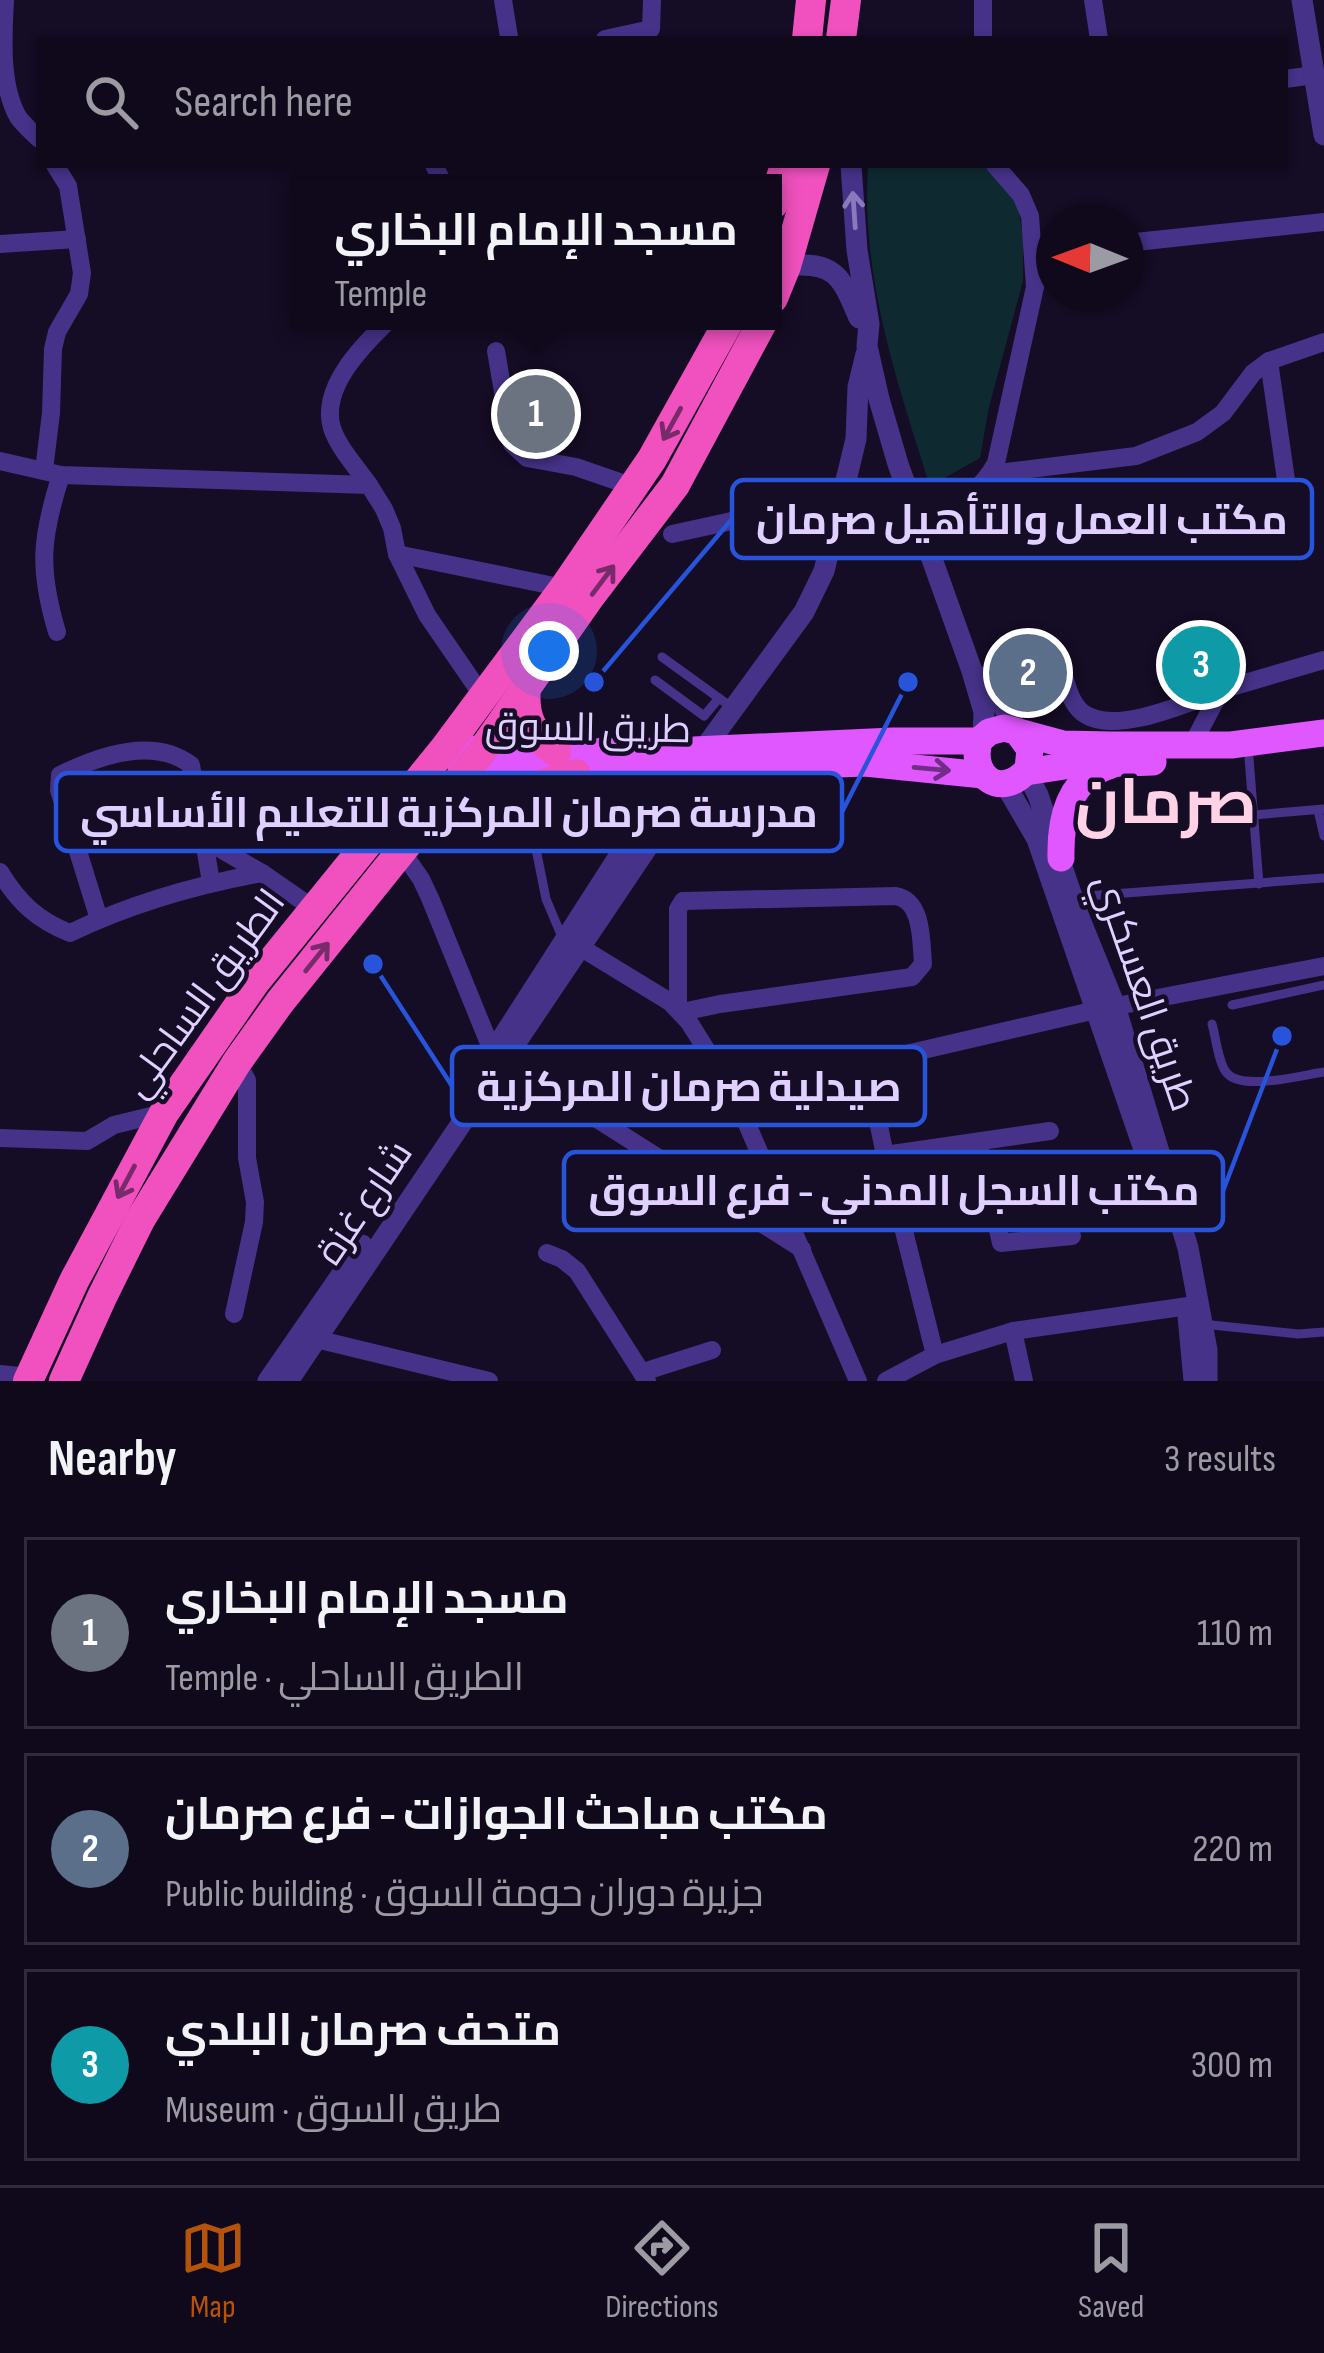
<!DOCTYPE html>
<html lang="en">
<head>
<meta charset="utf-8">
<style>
  body { margin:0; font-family:"Sofia Sans Condensed",Cairo,sans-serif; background:#191225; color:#f1f3f6 }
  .compass { position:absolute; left:1036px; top:204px; width:108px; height:108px; border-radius:50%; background:#10091c; box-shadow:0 3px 9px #0004; rotate:271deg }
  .you { position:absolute; left:549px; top:651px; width:42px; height:42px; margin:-30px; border:9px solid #fff; border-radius:50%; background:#1a73e8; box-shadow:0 0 0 18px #1a73e833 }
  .badge { display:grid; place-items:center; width:78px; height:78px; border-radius:50%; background:#b45309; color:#fff; font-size:39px; font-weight:700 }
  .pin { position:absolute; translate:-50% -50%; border:6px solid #fff; box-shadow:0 3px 12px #0006 }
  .popup { position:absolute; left:290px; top:174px; width:492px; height:156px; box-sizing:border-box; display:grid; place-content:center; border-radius:0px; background:#10091c; filter:drop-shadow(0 3px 9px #0005); font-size:39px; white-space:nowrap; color:#9c9aa3 }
  .popup b { font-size:45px; color:#f1f3f6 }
  .popup::after { content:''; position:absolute; left:50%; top:100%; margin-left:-24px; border:24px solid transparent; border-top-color:#10091c }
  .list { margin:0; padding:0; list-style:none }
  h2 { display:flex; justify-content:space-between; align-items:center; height:156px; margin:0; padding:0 48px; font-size:51px }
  h2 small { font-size:39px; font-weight:400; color:#9c9aa3 }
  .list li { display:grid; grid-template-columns:78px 1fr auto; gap:36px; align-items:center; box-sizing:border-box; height:192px; margin:0 24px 24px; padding:0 24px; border:3px solid #302a3b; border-radius:0px }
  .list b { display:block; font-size:45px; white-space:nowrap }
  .list p { margin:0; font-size:39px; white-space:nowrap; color:#9c9aa3 }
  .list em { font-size:39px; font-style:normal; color:#9c9aa3 }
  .icon { flex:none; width:66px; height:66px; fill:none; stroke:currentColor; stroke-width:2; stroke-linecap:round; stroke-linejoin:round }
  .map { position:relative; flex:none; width:1324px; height:1381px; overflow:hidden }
  .search { position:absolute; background:#10091c; box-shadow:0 3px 9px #0004; left:36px; right:36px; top:36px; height:132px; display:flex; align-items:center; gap:30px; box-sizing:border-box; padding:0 42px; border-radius:0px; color:#9c9aa3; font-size:45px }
  .sheet { height:804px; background:#10091c }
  nav { display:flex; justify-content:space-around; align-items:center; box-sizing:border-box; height:168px; border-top:3px solid #302a3b; background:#10091c; font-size:33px; color:#9c9aa3 }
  nav a { display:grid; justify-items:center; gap:6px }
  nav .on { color:#b45309 }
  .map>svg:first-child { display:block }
  .green { fill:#0e2a30 }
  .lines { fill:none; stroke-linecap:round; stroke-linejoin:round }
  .service { stroke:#463289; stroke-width:9 }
  .minor { stroke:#463289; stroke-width:18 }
  .tertiary { stroke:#463289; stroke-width:21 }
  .primary { stroke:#e157ff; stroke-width:27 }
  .trunk { stroke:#f051be; stroke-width:30 }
  .oneway { stroke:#8b79be }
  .oneway2 { stroke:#782b6a }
  .oneway3 { stroke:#712e87 }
  .labels { text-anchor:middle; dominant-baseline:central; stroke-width:9; stroke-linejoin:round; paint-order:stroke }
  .street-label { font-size:39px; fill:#dfd0ff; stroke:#150c25 }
  .town-label { font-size:63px; font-weight:bold; fill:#ffd2e6; stroke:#150c25 }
  .leader { fill:none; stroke:#2754da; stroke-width:4.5 }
  .callout-dot { fill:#2754da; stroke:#150c25; stroke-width:4.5 }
  .callout { fill:#150c25; stroke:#2754da; stroke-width:4.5 }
  .callout-label { font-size:42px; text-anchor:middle; font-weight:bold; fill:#dfd0ff }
</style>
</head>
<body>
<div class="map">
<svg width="1324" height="1381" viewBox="0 0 1324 1381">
  <rect width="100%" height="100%" fill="#150c25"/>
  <path class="green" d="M 879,165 L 986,165 L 1017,201 L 1023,237 L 1023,281 L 989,407 L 980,458 L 930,486 C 897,382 861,278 868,167 Z"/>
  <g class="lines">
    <g class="service">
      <polyline points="662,657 734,709"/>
      <polyline points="655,680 704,716 719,698"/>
      <polyline points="1249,758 1259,884"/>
      <polyline points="1318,810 1324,836"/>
      <polyline points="1253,815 1324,809"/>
      <polyline points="491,847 518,836 528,837 535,844 546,899 562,937"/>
      <polyline points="1073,897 1324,878"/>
      <polyline points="1232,1005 1324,985"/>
      <path d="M 1212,1024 C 1216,1038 1218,1061 1226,1072 C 1240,1092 1302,1075 1324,1072"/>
      <polyline points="1202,1324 1298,1334 1324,1332"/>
    </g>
    <g class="minor">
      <path d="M 5,0 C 3,37 0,85 18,117 C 24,125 32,132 39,139"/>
      <polyline points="503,0 509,37"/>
      <polyline points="1093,0 1099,39"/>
      <polyline points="605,39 651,29 652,0"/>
      <polyline points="983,39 983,0"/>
      <polyline points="1285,79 1314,75"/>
      <polyline points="434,165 443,183"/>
      <polyline points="1126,243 1324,222"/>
      <polyline points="0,244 77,239"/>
      <polyline points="496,351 512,444 527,458 576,467 634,487"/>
      <polyline points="1269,361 1294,536"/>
      <polyline points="0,461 61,475 369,485 384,509 392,528 397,554 427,615 484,698"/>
      <polyline points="44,470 51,413 53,349 57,332 79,294 82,273 68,186 55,165"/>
      <polyline points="990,474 1136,456 1197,432 1223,413 1253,373 1269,361 1324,342"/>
      <path d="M 369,485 C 357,468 338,447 332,428 C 320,388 362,346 388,321"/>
      <path d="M 922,529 C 951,509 979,494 996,463 L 1035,287 L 1030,216 L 1021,195 L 995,165"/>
      <polyline points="672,534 842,497"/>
      <polyline points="397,554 564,588"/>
      <path d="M 57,632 C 38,569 41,537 61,475"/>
      <path d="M 1062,670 C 1067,685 1070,703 1083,713 C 1114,736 1187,703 1220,691"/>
      <polyline points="1192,745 1221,690 1324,660"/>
      <polyline points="205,840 262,873 314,909"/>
      <polyline points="403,853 421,879 430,898 493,1053 802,1249"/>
      <path d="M 0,872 C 18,902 37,920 70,933 C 130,904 196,885 262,873"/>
      <path d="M 99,919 L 59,790 L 60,775 C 98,756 153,736 191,765 L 211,882"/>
      <polyline points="580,947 670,1002 689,1022 734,1094 858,1381"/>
      <path d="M 678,1009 L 678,909 L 683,901 L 896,896 C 923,901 921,941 923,964 L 912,977 L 720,1004 L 682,1012"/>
      <polyline points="866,1063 885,1155 935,1355"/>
      <polyline points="734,1094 1096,1010 1324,966"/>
      <polyline points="0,1138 87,1141 114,1125 163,1113"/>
      <polyline points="978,1143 1001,1243 1072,1236"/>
      <polyline points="885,1155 1050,1131"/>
      <polyline points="547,1253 562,1259 577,1271 647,1381"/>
      <polyline points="234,1314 254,1222 255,1202 247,1158 247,1080 237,1062"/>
      <polyline points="1013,1331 1024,1381"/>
      <polyline points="316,1339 489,1381"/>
      <polyline points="643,1372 712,1350"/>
      <polyline points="0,1374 30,1377"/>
      <polyline points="886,1381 935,1355 1013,1331 1188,1306"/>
    </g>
    <g class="tertiary">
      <polyline points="1302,0 1324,135"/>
      <polyline points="851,165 857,250 869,324 867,346 879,399 898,464 972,671 984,712 983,737"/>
      <path d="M 786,266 C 836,260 842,278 859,318"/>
      <polyline points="976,675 1003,706 1018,733"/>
      <polyline points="704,749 804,612 824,571 856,439 858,387 866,354"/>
      <polyline points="1026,772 1038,795 1079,917 1115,1006 1188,1248 1207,1350 1207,1381"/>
      <polyline points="1005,784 1037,839 1147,1158"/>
      <polyline points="481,1071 641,822 668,771"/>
      <polyline points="1188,1316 1194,1381"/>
      <polyline points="268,1381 362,1245"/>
      <polyline points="288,1381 663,824 706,770"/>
    </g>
    <g class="primary">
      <path d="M 1018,733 L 1030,749 L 1028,769 C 1002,800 969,778 979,741 L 989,732 L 1004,728 L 1063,744 L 1110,745 L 1231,745 L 1324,733"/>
      <polyline points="467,749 556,752 672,751 893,741 979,741"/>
      <polyline points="453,755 467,768 485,772 576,774 865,763 983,775"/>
      <polyline points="1026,772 1071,765 1153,762"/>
      <path d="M 1061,858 C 1060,818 1069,778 1111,765"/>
    </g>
    <g class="trunk">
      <polyline points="807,39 811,0"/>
      <polyline points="841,39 846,0"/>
      <polyline points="773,204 785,165"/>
      <polyline points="773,298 786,266 815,165"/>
      <path d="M 526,687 C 523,716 532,736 556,752"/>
      <polyline points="428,828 469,807 576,774"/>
      <polyline points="28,1381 74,1281 164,1113 255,982 445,748 564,588 652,459 729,321"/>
      <polyline points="64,1381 102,1297 140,1220 237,1062 280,1002 482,751 589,598 675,485 763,321"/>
    </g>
  </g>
  <defs><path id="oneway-shaft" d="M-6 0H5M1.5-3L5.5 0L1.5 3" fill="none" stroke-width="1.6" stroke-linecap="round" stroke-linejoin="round" transform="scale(3)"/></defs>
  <use class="oneway" href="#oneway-shaft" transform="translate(854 210) rotate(-94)"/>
  <g class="oneway2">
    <use href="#oneway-shaft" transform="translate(672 424) rotate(119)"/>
    <use href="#oneway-shaft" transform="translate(603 580) rotate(-53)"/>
    <use href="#oneway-shaft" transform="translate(317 957) rotate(-51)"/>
    <use href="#oneway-shaft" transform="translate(126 1182) rotate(118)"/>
  </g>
  <use class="oneway3" href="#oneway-shaft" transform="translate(932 769) rotate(5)"/>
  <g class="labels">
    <g class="street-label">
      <text transform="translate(588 729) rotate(1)">طريق السوق</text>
      <text transform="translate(1144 993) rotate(71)">طريق العسكري</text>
      <text transform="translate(205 994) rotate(-54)">الطريق الساحلي</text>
      <text transform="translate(365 1203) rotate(-56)">شارع غزة</text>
    </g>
    <g class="town-label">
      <text x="1166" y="804">صرمان</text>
    </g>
  </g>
  <path class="leader" d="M594 682L732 519M908 682L842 812M373 964L452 1086M1282 1036L1223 1191"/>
  <g class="callout-dot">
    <circle cx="594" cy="682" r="12"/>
    <circle cx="908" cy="682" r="12"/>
    <circle cx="373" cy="964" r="12"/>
    <circle cx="1282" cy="1036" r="12"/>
  </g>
  <g class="callout">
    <rect x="732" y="480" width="580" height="78" rx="12"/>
    <rect x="56" y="773" width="786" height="78" rx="12"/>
    <rect x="452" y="1047" width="473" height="78" rx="12"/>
    <rect x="564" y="1152" width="659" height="78" rx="12"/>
  </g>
  <g class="callout-label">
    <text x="1022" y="534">مكتب العمل والتأهيل صرمان</text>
    <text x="449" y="827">مدرسة صرمان المركزية للتعليم الأساسي</text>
    <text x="689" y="1101">صيدلية صرمان المركزية</text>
    <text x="894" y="1205">مكتب السجل المدني - فرع السوق</text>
  </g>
</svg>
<svg class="compass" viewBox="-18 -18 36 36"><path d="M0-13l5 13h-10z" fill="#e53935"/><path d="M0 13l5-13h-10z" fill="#9c9aa3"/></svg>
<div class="you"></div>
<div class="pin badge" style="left:536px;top:414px;background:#6b7280">1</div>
<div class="popup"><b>مسجد الإمام البخاري</b>Temple</div>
<div class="pin badge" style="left:1028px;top:673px;background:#5c6f8a">2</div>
<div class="pin badge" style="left:1201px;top:665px;background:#0f9aa8">3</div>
<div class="search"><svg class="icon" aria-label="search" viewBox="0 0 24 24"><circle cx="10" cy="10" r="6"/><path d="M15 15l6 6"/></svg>Search here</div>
</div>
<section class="sheet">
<h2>Nearby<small>3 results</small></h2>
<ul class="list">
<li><span class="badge" style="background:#6b7280">1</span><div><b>مسجد الإمام البخاري</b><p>Temple · الطريق الساحلي</p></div><em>110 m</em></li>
<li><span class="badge" style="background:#5c6f8a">2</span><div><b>مكتب مباحث الجوازات - فرع صرمان</b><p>Public building · جزيرة دوران حومة السوق</p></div><em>220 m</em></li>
<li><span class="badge" style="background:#0f9aa8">3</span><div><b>متحف صرمان البلدي</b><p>Museum · طريق السوق</p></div><em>300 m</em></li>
</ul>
</section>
<nav>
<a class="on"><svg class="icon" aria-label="map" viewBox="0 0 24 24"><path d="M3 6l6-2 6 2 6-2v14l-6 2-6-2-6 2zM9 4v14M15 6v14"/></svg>Map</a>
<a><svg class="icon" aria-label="directions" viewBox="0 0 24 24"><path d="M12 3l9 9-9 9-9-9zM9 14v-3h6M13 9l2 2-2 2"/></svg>Directions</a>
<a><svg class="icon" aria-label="saved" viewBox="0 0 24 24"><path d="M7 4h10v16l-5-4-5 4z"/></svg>Saved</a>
</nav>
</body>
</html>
